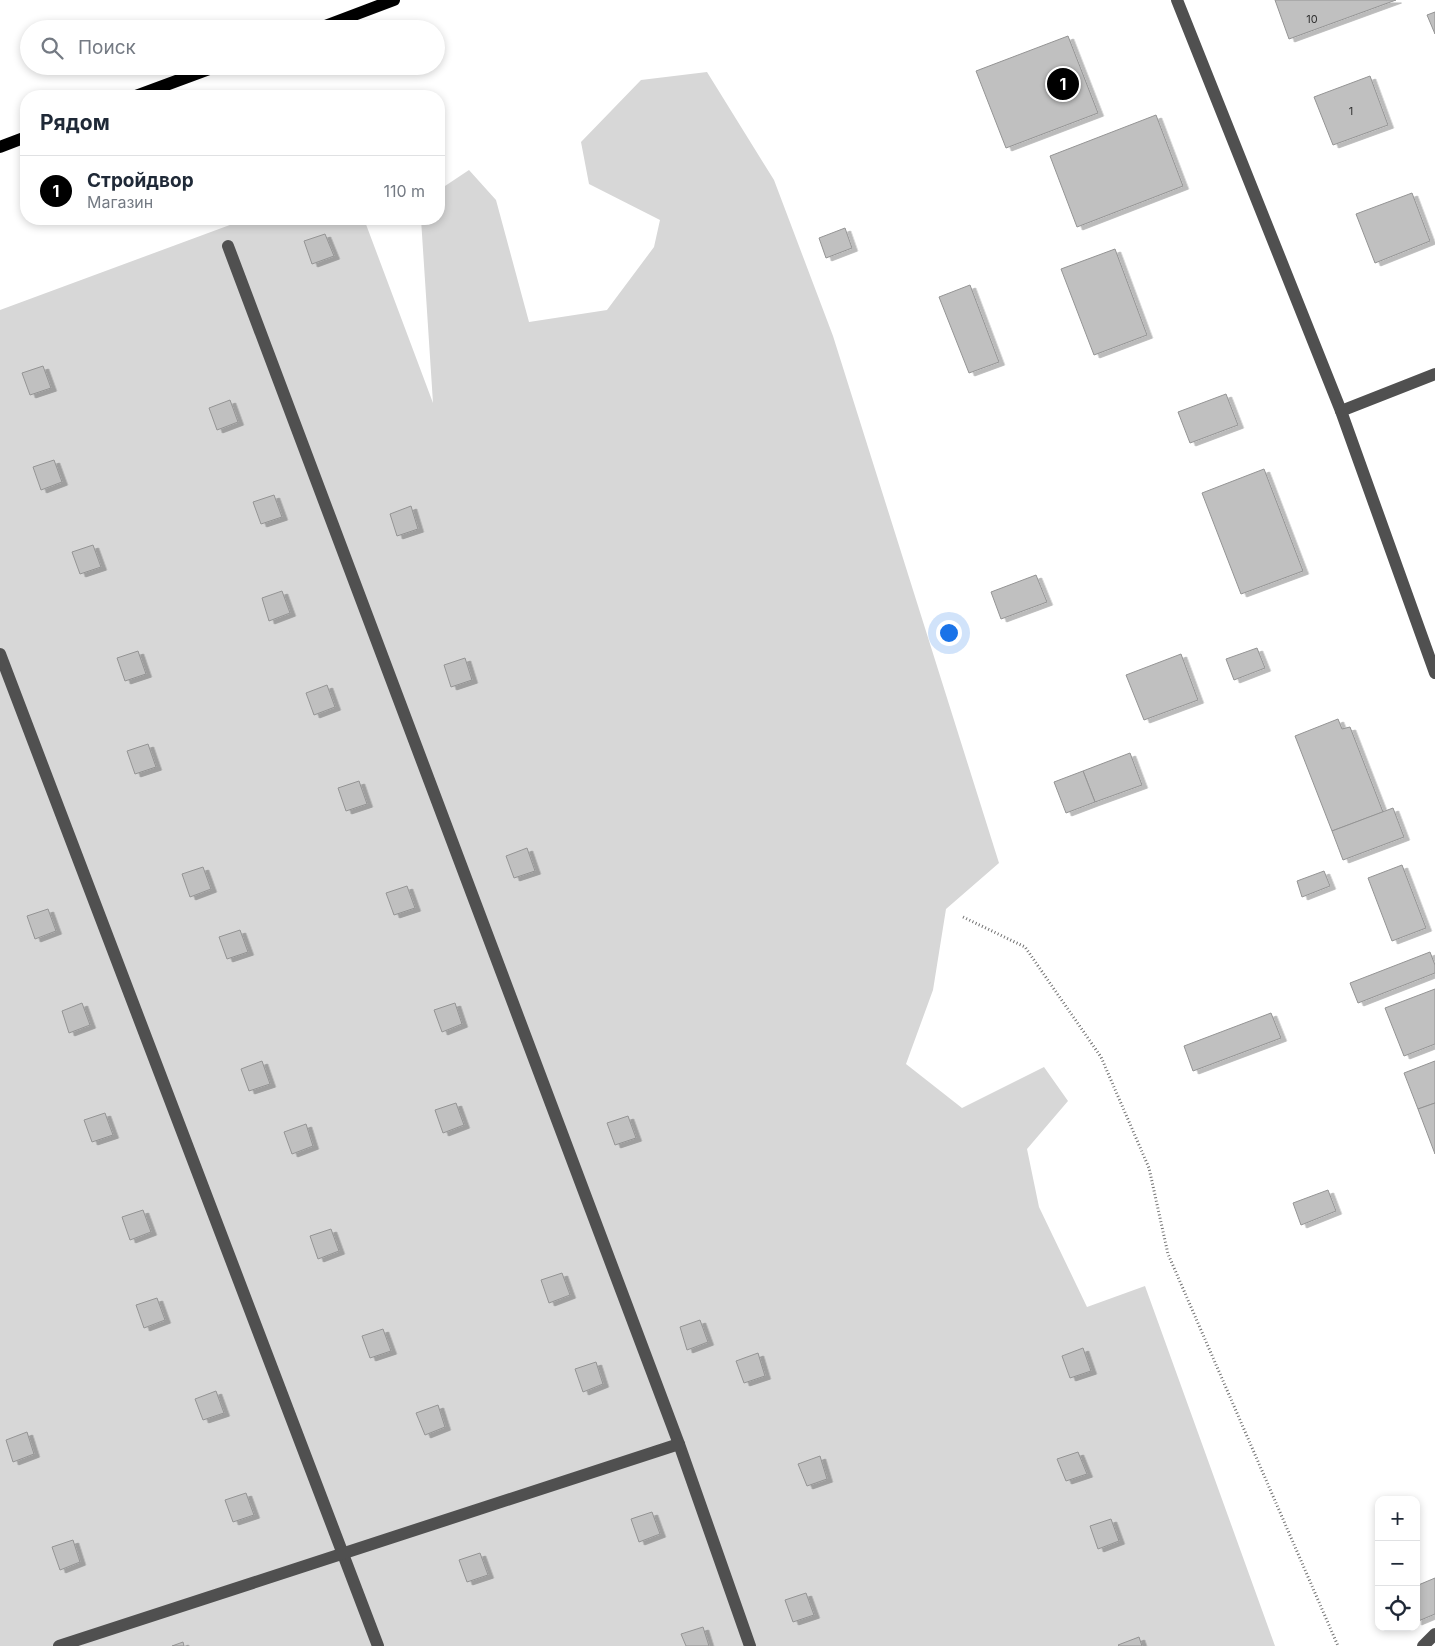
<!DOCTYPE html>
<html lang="ru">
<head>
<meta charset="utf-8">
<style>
  body { margin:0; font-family:Inter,sans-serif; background:#f6f6f7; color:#1f2937 }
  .controls { position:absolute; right:15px; bottom:15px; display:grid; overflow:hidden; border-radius:10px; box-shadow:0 2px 8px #0003 }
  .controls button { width:45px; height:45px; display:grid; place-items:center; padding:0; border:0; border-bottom:1px solid #e0e1e3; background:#fff; color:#1f2937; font:25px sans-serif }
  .you { position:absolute; left:948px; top:632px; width:18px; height:18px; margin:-12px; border:4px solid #fff; border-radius:50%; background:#1a73e8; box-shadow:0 0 0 8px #1a73e833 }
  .badge { display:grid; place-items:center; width:32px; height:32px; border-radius:50%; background:#000; color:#fff; font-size:16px; font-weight:700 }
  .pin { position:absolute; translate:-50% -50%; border:2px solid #fff; box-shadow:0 1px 5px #0006 }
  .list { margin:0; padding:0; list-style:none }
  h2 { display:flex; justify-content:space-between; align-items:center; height:65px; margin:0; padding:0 20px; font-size:21px }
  h2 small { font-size:16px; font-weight:400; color:#747a83 }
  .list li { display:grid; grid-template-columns:32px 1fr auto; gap:15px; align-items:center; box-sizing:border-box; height:70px; padding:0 20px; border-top:1px solid #e0e1e3 }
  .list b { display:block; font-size:19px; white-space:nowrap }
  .list p { margin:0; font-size:16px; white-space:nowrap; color:#747a83 }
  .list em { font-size:16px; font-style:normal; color:#747a83 }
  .icon { flex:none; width:28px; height:28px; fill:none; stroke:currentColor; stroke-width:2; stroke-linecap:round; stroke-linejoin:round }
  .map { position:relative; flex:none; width:1435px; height:1646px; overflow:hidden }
  .search { position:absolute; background:#fff; box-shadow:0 2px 8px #0003; left:20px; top:20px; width:425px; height:55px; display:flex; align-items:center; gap:12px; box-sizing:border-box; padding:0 18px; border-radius:28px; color:#747a83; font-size:19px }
  .panel { position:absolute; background:#fff; box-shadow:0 2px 8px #0003; left:20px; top:90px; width:425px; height:135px; border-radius:20px }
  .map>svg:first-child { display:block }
  .green { fill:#d7d7d7 }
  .building { fill:#c0c0c0; stroke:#949494; filter:url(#shadow) }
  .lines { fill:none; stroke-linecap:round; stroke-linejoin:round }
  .path { stroke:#727272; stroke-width:3; stroke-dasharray:1 2.5; stroke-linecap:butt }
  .minor { stroke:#505050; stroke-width:12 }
  .major { stroke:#000; stroke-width:12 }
  .labels { text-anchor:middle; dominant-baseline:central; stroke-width:4; stroke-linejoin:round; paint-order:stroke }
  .number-label { font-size:11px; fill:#303030 }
</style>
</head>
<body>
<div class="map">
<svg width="1435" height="1646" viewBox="0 0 1435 1646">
  <defs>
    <filter id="shadow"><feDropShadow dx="5.5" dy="3" stdDeviation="0" flood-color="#0004"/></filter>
  </defs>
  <rect width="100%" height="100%" fill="#fff"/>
  <polygon class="green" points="707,72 774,180 833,336 999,863 946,909 933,990 906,1064 962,1108 1044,1067 1068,1101 1027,1149 1039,1207 1087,1307 1145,1286 1275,1646 0,1646 0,310 246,219 364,219 433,403 421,219 439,219 439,190 469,170 496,200 529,322 607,310 654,247 660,220 589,184 581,142 641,80"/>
  <g class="building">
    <polygon points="1275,0 1396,0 1289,39"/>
    <polygon points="1435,12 1435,34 1427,15"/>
    <polygon points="1068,36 1098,113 1006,148 976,71"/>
    <polygon points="1370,76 1388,125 1333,145 1314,97"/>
    <polygon points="1156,115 1183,186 1077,227 1050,156"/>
    <polygon points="1412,193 1430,241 1375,263 1356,214"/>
    <polygon points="845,228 852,248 826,258 819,238"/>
    <polygon points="325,234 334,256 312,264 304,241"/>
    <polygon points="1115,249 1147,335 1094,355 1061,269"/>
    <polygon points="970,285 999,362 969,373 939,297"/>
    <polygon points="43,366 51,388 30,395 22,373"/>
    <polygon points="1226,394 1238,425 1190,443 1178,412"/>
    <polygon points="230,400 238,422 217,430 209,408"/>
    <polygon points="54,460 62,482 41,490 33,467"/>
    <polygon points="1264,469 1303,571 1241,594 1202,493"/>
    <polygon points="274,495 282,517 261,524 253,502"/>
    <polygon points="411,506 418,529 397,536 390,514"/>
    <polygon points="93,545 101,567 80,574 72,552"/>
    <polygon points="1036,575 1047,602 1001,619 991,592"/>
    <polygon points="282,591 290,613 269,621 262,598"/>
    <polygon points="1257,648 1265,668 1234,680 1226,659"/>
    <polygon points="138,651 146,674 125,681 117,658"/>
    <polygon points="1181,654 1198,700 1144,720 1126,675"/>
    <polygon points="465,658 472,680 451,687 444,665"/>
    <polygon points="327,685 335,707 314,715 306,693"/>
    <polygon points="1338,719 1342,729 1350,727 1383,812 1332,831 1295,736"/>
    <polygon points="148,744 156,767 135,774 127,751"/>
    <polygon points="1130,753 1142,785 1095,802 1083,771"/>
    <polygon points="1083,771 1095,802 1066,813 1054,782"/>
    <polygon points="359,781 367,804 346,811 338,788"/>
    <polygon points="1393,808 1404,837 1343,860 1332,831"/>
    <polygon points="527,848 535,871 514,878 506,856"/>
    <polygon points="1402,865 1426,928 1392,941 1368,878"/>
    <polygon points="203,867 211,889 190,897 182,874"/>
    <polygon points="1324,871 1330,886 1302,897 1297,881"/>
    <polygon points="407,886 415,908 394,915 386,893"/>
    <polygon points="48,909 56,931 35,939 27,916"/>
    <polygon points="240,930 248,952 227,959 219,937"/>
    <polygon points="1430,952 1435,965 1435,973 1358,1003 1350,983"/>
    <polygon points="1435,989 1435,1044 1404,1056 1385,1008"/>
    <polygon points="82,1003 90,1025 69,1033 62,1011"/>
    <polygon points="455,1003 462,1024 442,1032 434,1010"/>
    <polygon points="1271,1013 1281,1038 1193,1071 1184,1046"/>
    <polygon points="262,1061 270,1084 249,1091 241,1069"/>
    <polygon points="1435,1061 1435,1103 1418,1109 1404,1073"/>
    <polygon points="456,1103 464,1125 443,1133 435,1110"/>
    <polygon points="1435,1103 1435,1154 1418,1109"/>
    <polygon points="105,1113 113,1135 92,1142 84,1120"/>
    <polygon points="628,1116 636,1138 615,1145 607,1123"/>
    <polygon points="306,1124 313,1146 292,1154 284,1132"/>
    <polygon points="1328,1190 1336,1211 1301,1225 1293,1203"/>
    <polygon points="143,1210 151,1232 130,1240 122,1217"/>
    <polygon points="331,1229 339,1251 318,1259 310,1236"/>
    <polygon points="562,1273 570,1295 549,1303 541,1280"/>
    <polygon points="157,1298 165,1320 144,1328 136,1305"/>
    <polygon points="700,1320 708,1342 687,1350 680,1327"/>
    <polygon points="383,1329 391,1351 370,1358 362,1336"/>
    <polygon points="1083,1348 1091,1371 1070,1378 1062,1356"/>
    <polygon points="758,1353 765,1376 744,1383 736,1361"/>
    <polygon points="596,1362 603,1384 583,1392 575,1369"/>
    <polygon points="216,1391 224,1413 203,1420 195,1399"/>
    <polygon points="438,1405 445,1427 425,1435 416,1413"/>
    <polygon points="27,1432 34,1454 13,1462 6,1440"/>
    <polygon points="1078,1452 1087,1474 1066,1481 1057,1459"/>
    <polygon points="820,1456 827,1479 807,1486 798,1464"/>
    <polygon points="246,1493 254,1515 233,1522 225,1500"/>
    <polygon points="652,1512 660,1534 639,1542 631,1519"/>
    <polygon points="1111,1519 1119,1541 1098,1549 1090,1526"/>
    <polygon points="73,1540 80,1562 60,1570 52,1547"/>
    <polygon points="480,1553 488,1575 467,1582 459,1560"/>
    <polygon points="1435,1578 1435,1614 1416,1622 1416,1586"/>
    <polygon points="806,1593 814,1615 793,1622 785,1600"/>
    <polygon points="703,1627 709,1646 686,1646 681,1634"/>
    <polygon points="1139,1637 1142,1646 1119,1646 1118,1645"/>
    <polygon points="183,1642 184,1646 172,1646"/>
  </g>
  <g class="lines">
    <polyline class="path" points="963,917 1025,947 1101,1057 1149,1168 1168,1254 1338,1646"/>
    <g class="minor">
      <polyline points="1177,0 1341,411 1435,673"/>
      <polyline points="228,246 679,1444 750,1646"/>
      <polyline points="1341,411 1435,374"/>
      <polyline points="0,654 378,1646"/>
      <polyline points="59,1646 679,1444"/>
      <polyline points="1423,1646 1435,1634"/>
    </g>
    <g class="major">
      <polyline points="317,29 394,0"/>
      <polyline points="136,96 217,66"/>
      <polyline points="0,147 26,137"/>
    </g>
  </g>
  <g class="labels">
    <g class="number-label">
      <text x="1312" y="19">10</text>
      <text x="1351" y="111">1</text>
    </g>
  </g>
</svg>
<div class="controls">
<button>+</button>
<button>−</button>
<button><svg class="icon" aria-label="locate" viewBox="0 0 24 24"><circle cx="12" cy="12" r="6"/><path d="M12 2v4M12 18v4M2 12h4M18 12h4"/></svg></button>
</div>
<div class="you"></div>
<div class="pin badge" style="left:1063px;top:84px">1</div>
<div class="search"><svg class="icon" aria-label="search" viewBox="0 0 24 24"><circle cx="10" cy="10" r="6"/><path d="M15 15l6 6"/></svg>Поиск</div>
<section class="panel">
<h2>Рядом<small></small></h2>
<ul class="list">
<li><span class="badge">1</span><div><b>Стройдвор</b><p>Магазин</p></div><em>110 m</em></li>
</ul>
</section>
</div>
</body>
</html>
